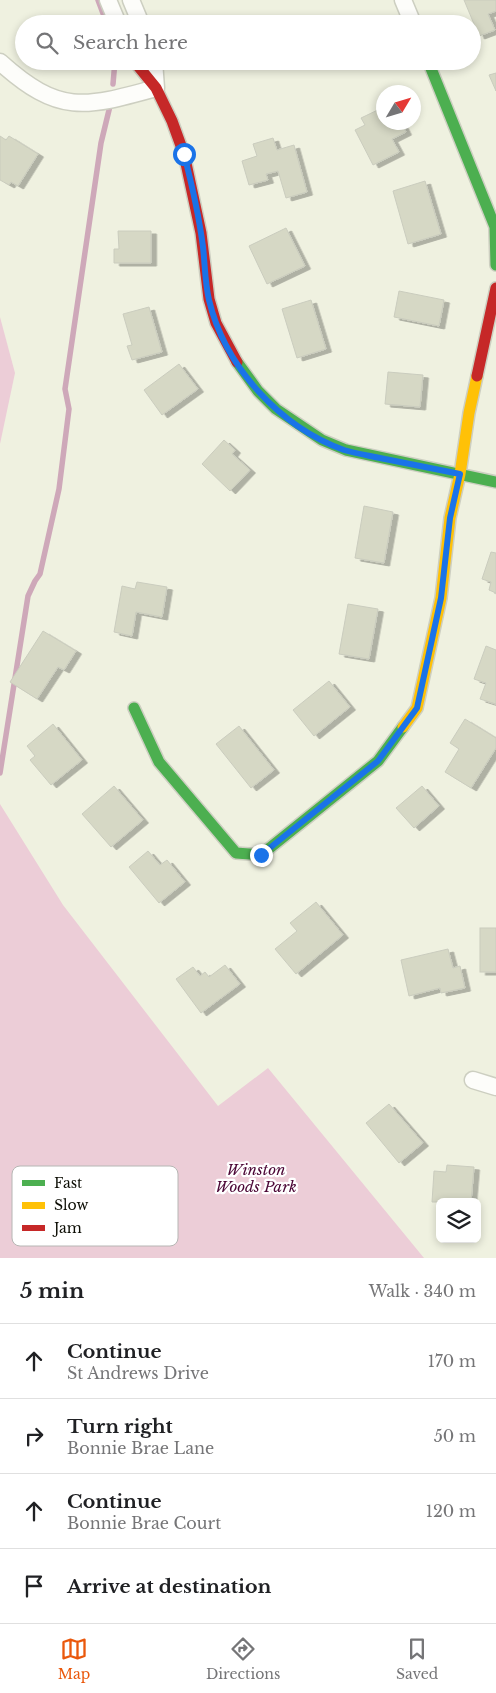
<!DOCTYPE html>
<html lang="en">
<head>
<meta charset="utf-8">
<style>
  body { margin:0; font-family:"Libre Baskerville",serif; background:#f6f6f6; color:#202124 }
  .controls { position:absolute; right:15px; bottom:15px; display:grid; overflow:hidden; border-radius:8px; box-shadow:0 2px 8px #0003 }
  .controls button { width:45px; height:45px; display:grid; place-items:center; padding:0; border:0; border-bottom:1px solid #e0e0e0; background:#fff; color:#202124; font:25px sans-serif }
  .compass { position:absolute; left:376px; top:85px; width:45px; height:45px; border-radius:50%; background:#fff; box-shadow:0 2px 8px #0003; rotate:52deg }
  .stop { position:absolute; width:15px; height:15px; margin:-11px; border:4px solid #1a73e8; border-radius:50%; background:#fff }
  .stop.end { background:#1a73e8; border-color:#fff; box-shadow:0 1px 5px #0008 }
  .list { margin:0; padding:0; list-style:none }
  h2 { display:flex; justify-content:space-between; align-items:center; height:65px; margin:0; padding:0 20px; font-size:21px }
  h2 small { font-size:16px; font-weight:400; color:#757577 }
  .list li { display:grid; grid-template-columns:32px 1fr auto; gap:15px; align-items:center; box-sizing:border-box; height:75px; padding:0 20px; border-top:1px solid #e0e0e0 }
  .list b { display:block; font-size:19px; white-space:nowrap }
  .list p { margin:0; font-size:16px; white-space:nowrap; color:#757577 }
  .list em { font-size:16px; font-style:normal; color:#757577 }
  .icon { flex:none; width:28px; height:28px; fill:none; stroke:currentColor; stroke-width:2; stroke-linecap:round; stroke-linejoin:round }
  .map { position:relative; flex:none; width:496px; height:1258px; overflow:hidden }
  .search { position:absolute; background:#fff; box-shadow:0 2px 8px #0003; left:15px; right:15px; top:15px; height:55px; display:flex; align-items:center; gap:12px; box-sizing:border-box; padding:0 18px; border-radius:28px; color:#757577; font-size:19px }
  .sheet { height:365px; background:#fff }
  nav { display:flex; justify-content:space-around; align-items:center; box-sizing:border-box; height:70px; border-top:1px solid #e0e0e0; background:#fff; font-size:14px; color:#757577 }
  nav a { display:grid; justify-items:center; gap:2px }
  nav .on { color:#ea580c }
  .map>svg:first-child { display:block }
  .green { fill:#eccdd7 }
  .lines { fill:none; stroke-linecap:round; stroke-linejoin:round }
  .stream { stroke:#cea8b9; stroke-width:5.5 }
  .building { fill:#d6d8c5; stroke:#caccbe; filter:url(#shadow) }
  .street-casing { stroke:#cdcfc1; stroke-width:19 }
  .fast-casing { stroke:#cdcfc1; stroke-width:14 }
  .slow-casing { stroke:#cdcfc1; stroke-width:14 }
  .jam-casing { stroke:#cdcfc1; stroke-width:14 }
  .street { stroke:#fdfdfa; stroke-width:16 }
  .fast { stroke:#4caf50; stroke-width:11 }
  .slow { stroke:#ffc107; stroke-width:11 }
  .jam { stroke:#c62828; stroke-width:11 }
  .route { stroke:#1a73e8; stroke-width:6 }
  .labels { text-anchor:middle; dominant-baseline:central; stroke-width:4.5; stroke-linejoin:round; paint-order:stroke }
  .park-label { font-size:15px; font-style:italic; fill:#4b0635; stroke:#fff }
  .key { fill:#fff; stroke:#b6b6b4; stroke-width:1 }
  .key-label { font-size:14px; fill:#0c0d04 }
</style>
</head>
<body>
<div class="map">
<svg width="496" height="1258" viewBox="0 0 496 1258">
  <defs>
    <filter id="shadow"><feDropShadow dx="5.5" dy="3" stdDeviation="0" flood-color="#0004"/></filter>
  </defs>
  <rect width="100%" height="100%" fill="#eff1e0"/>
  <g class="green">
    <polygon points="0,317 15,373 0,444"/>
    <polygon points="0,804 63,905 218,1106 268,1068 424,1258 0,1258"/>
  </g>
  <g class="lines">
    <g class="stream">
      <polyline points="98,0 107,24"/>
      <polyline points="113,84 115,61"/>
      <polyline points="0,773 28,596 35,581 40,574 59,489 69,409 65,389 101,143 110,106"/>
    </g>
  </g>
  <g class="building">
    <polygon points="464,0 496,0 496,11 488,14 495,30 479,36"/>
    <polygon points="496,73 496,91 489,75"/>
    <polygon points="384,107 384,122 401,122 406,132 392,139 399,152 373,165 355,130 365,125 361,118"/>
    <polygon points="0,136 6,140 9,136 38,154 18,186 11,182 9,185 0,180"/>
    <polygon points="273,138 277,150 294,145 307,192 286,198 278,171 266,174 268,180 249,185 242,161 257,156 253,144"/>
    <polygon points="425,181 441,234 408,244 393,191"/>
    <polygon points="286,228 305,266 267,284 249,246"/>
    <polygon points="118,231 151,231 151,263 114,263 114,249 119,249"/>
    <polygon points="399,291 444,300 439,326 394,317"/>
    <polygon points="311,300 326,349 297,358 282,309"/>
    <polygon points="149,307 162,352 132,360 127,346 132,345 123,314"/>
    <polygon points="179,364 198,389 162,415 144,390"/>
    <polygon points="388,372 423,375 420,407 385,404"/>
    <polygon points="224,440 235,450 232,454 250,470 230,491 202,464"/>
    <polygon points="364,506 393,512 384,563 355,558"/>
    <polygon points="491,552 496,553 496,593 489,590 491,582 482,579"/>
    <polygon points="137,582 167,587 162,617 136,612 132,636 114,632 122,586 135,589"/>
    <polygon points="348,604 378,609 369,659 339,654"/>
    <polygon points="43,631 76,651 64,670 58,667 37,699 10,682"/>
    <polygon points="486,646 496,650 496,704 480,699 486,683 474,679"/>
    <polygon points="329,681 350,707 314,736 293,710"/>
    <polygon points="465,719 496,738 496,748 471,788 445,772 459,749 450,743"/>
    <polygon points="53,724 82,760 51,785 30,760 35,756 27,746"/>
    <polygon points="239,726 274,770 251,788 216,744"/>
    <polygon points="114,786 143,820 111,847 82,814"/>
    <polygon points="422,786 439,806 414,828 396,808"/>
    <polygon points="148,851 160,865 167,860 185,882 159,903 129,867"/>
    <polygon points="316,902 343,935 296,974 275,949 297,931 290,923"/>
    <rect x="480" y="928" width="16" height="44"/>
    <polygon points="448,949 453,968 460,966 465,988 441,993 440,988 409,996 401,960"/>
    <polygon points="225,965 240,984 201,1013 176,979 193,967 200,976 205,972 209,977"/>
    <polygon points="389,1104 423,1143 399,1163 366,1123"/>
    <polygon points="447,1165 474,1167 471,1202 432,1202 434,1171 446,1172"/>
  </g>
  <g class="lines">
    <g class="street-casing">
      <g id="street">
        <polyline points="108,0 118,24"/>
        <polyline points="131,0 141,24"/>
        <polyline points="403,0 413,24"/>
        <path d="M 0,62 C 59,115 84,108 156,88 L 154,61"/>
        <polyline points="473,1080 496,1087"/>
      </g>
    </g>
    <g class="fast-casing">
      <g id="fast">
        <polyline points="428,61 495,227 496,265"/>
        <polyline points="237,362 258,391 276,409 322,440 346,450 496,482"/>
        <polyline points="134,708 159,762 236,853 261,855 378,761 403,727"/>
      </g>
    </g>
    <g class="slow-casing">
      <polyline id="slow" points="403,727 417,708 441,598 450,518 460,474 469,413 477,376"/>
    </g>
    <g class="jam-casing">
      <g id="jam">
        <polyline points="134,61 156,88 172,121 184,154 201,233 209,299 216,323 237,362"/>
        <polyline points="477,376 496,288"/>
      </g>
    </g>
    <use href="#street" class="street"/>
    <use href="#fast" class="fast"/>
    <use href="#slow" class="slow"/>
    <use href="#jam" class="jam"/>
  </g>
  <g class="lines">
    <path class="route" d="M 184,154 C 192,185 199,216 203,247 C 205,265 205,283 209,300 C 225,367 280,427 344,450 C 357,454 372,456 385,459 C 410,464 435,469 460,474 L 450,518 L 441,598 L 417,708 L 378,761 L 261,855"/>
  </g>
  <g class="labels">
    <g class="park-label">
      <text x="256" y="1169">Winston<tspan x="256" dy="17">Woods Park</tspan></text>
    </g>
  </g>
  <rect x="12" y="1166" width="166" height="80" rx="8" class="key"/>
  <rect x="22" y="1180" width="23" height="6" fill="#4caf50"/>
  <rect x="22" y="1202" width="23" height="7" fill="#ffc107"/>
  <rect x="22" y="1225" width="23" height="6" fill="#c62828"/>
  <g class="key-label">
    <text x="54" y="1188">Fast</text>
    <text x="54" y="1210">Slow</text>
    <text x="54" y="1233">Jam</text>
  </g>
</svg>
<div class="controls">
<button><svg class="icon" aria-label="layers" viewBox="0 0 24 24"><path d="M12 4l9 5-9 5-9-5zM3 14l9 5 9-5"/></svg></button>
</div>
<svg class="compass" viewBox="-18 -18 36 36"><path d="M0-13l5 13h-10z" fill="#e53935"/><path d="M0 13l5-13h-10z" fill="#757577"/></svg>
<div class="stop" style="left:184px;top:154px"></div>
<div class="stop end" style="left:261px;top:855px"></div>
<div class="search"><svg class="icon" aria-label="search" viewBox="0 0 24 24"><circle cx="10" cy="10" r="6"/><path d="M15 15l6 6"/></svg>Search here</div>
</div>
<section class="sheet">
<h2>5 min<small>Walk · 340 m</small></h2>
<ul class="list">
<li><svg class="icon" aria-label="ahead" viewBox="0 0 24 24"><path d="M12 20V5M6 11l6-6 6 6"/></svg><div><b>Continue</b><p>St Andrews Drive</p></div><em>170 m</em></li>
<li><svg class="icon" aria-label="right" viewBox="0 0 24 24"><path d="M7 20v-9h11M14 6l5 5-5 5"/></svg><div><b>Turn right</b><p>Bonnie Brae Lane</p></div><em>50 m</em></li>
<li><svg class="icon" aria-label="ahead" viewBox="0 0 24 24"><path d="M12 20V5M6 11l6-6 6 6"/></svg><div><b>Continue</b><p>Bonnie Brae Court</p></div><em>120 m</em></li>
<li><svg class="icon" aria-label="arrive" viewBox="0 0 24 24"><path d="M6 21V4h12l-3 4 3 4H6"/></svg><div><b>Arrive at destination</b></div></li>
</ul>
</section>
<nav>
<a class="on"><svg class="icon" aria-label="map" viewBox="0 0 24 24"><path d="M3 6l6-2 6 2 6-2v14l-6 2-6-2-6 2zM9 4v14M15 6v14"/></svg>Map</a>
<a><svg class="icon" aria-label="directions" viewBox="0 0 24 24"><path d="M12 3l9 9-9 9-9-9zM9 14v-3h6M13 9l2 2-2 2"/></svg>Directions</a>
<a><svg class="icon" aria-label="saved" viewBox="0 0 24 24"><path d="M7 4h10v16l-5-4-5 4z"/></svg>Saved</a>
</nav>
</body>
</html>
